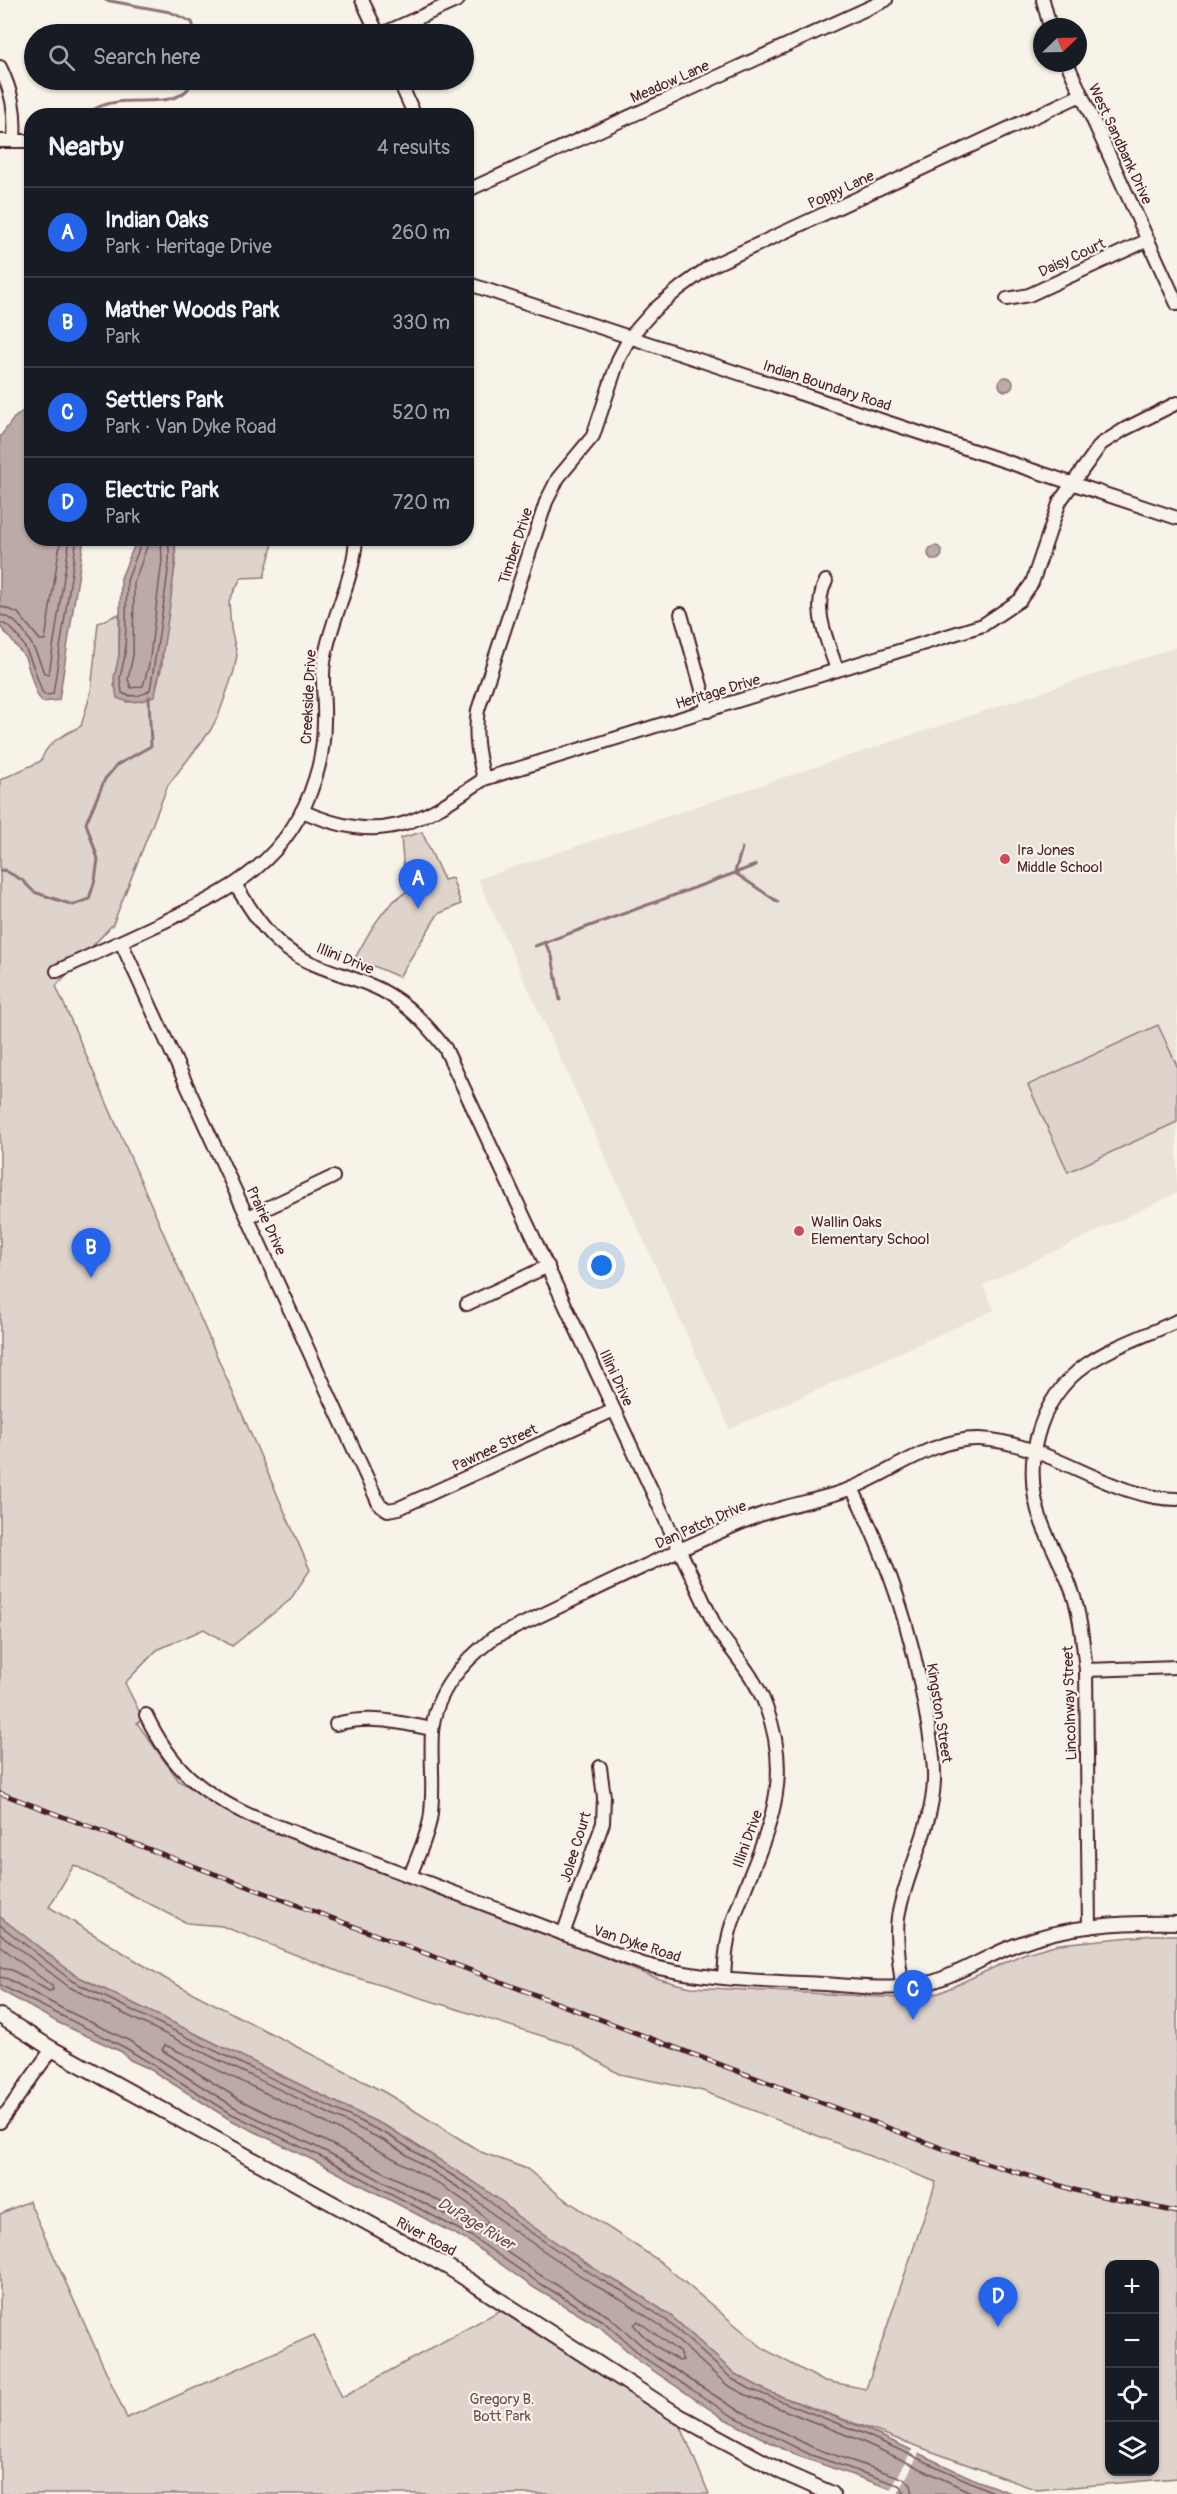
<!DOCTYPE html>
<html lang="en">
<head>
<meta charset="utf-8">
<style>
  body { margin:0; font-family:Pangolin,sans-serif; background:#20242c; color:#f1f3f6 }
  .controls { position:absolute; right:18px; bottom:18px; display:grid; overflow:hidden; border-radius:12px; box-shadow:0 2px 4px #0004 }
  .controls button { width:54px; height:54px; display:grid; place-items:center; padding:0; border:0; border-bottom:2px solid #363941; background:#171b24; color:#f1f3f6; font:30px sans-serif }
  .compass { position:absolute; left:1033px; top:18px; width:54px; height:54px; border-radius:50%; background:#171b24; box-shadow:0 2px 4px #0004; rotate:67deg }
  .you { position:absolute; left:602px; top:1266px; width:21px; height:21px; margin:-15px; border:4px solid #fff; border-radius:50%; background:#1a73e8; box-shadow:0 0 0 9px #1a73e833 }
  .badge { display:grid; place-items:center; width:39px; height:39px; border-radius:50%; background:#2563eb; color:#fff; font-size:20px; font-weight:700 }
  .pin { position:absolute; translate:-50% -50px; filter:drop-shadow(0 2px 3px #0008) }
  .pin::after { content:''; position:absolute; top:32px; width:21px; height:18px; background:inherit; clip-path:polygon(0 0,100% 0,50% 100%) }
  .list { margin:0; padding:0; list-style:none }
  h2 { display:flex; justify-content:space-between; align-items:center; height:78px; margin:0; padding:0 24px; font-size:26px }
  h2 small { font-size:20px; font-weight:400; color:#9ea1a6 }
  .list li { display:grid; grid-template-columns:39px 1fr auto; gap:18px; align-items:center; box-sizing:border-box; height:90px; padding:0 24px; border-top:2px solid #363941 }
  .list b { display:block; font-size:22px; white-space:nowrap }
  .list p { margin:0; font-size:20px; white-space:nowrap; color:#9ea1a6 }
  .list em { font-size:20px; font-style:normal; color:#9ea1a6 }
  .icon { flex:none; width:33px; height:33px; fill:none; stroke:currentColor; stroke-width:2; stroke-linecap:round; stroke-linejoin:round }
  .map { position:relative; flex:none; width:1177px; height:2494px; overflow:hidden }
  .search { position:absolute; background:#171b24; box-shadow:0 2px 4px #0004; left:24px; top:24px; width:450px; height:66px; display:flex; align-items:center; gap:15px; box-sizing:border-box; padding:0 21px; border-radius:33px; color:#9ea1a6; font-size:22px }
  .panel { position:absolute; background:#171b24; box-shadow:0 2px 4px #0004; left:24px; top:108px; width:450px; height:438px; border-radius:24px }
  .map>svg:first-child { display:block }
  .built { fill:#eae3da }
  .green { fill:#ded4cc; stroke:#947a7c; stroke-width:1.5; fill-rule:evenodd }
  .water { fill:#bcaaa7; stroke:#8e7275; stroke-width:1.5 }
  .pier { fill:#f7f3e8 }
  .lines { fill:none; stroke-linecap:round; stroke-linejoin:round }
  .shore { stroke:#78575d; stroke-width:1.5 }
  .stream { stroke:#8e7275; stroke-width:3 }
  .minor-casing { stroke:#4a1f2b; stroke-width:16 }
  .tertiary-casing { stroke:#4a1f2b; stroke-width:18 }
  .minor { stroke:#f7f3e8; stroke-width:12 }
  .tertiary { stroke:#f7f3e8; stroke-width:14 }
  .rail-casing { stroke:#4a1f2b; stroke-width:5 }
  .rail { stroke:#f7f3e8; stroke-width:3; stroke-dasharray:9; stroke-linecap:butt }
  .poi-dot { fill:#d1495b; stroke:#f7f3e8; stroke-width:2 }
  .labels { text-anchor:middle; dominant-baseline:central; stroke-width:4.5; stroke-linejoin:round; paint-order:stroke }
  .street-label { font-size:15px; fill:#4a1f2b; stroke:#f7f3e8 }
  .poi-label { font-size:15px; fill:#4a1f2b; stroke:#f7f3e8; text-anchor:start }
  .park-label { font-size:15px; fill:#6f4c53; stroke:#f7f3e8 }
  .water-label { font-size:16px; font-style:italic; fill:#6c4950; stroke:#f7f3e8 }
</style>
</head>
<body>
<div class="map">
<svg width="1177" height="2494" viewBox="0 0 1177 2494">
  <rect width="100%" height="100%" fill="#f7f3e8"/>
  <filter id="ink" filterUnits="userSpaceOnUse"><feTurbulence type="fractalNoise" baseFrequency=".0167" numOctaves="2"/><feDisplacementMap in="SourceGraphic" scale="12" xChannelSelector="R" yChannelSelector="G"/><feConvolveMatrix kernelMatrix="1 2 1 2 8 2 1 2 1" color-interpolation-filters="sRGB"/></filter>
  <g filter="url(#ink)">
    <polygon class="built" points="1177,647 1177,1193 983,1285 994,1310 730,1429 478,879"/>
    <g class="green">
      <path d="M 175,539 L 274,539 L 264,577 L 241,578 L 229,601 L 231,629 L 237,655 L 234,671 L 219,714 L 210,731 L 168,785 L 113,924 L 56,986 L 310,1570 L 290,1600 L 232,1646 L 204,1629 L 157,1650 L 125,1683 L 143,1719 L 137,1723 L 179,1781 L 249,1821 L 582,1946 C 618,1964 651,1979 691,1987 L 902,1998 L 939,1993 L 1023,1954 L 1058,1944 L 1153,1935 L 1177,1935 L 1177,2478 L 1037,2490 L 769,2392 L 735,2374 L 670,2315 L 627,2287 L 604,2275 L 517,2216 L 503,2203 L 477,2184 L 391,2129 L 75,1975 L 0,1917 L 0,780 L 41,761 C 47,741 64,735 81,726 L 91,692 L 98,623 L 119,614 L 119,655 L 114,686 L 127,702 L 141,701 L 157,684 L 162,666 L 164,634 L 176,561 ZM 74,1865 L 187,1923 L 222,1926 L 345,1974 L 571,2045 L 619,2074 L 703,2091 L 936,2182 L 866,2389 L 821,2380 L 764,2349 L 658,2260 L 563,2198 L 527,2169 L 481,2152 L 386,2093 L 166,1979 L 49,1907 ZM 1110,2264 L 1154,2264 L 1154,2472 L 1110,2472 Z"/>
      <path d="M 422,832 L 444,880 L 452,878 L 461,904 L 438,914 L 399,977 L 355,958 C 368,935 382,906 406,892 L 401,838 Z"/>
      <polygon points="1158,1025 1177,1066 1177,1122 1068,1172 1028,1085"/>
      <polygon points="29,2201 127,2418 314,2335 342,2397 506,2307 677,2417 709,2494 0,2494 0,2214"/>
    </g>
    <g class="water">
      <circle cx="1006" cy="384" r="7"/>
      <polygon points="31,405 32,538 84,539 59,700 43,702 37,695 25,657 0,626 0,437 14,418"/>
      <path d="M 137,539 L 175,539 C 174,547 176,554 175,562 C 171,607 163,652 155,696 C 143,702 130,704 117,698 L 114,678 L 119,655 L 121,578 Z"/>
      <circle cx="935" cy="553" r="7"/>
      <polygon points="0,1917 75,1975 391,2129 477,2184 504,2203 517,2216 604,2275 627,2287 670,2315 735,2374 769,2392 864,2428 978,2481 1014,2494 906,2494 793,2454 723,2418 639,2361 600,2327 533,2287 468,2241 323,2165 229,2119 148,2068 130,2060 122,2052 59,2023 0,1990"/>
    </g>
    <polygon class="pier" points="914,2446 921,2449 898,2494 890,2491"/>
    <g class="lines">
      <g class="shore">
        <path d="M 143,538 L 127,581 L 125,655 L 120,678 L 122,693 C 130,698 143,696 150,690 C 157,648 164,605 169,562 C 170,554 168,546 169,538"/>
        <polyline points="150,538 134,583 133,655 128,679 131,688 143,686 149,665 162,560 161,538"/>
        <polyline points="0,606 18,613 40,640 45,640 61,538"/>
        <path d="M 0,615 C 22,617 38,655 44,673 L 49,674 L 70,538"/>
        <path d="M 0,623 C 22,626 36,674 42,692 L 46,695 L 53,694 L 77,538"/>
        <polyline points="0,1925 72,1981 388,2135 474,2189 514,2221 601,2280 624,2292 666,2320 732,2379 750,2389 862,2433 997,2494"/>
        <polyline points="0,1934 69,1987 385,2141 470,2195 510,2228 596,2286 621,2299 661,2326 727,2385 746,2395 859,2440 975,2494"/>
        <polyline points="0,1946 52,1986 53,1990 49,1991 12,1970 0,1968"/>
        <polyline points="0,1977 8,1979 65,2010 128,2040 236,2108 329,2153 475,2230 540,2275 608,2316 655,2357 731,2406 814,2448 905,2479 911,2485 913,2494"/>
        <polyline points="0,1985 124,2047 232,2114 326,2159 471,2236 536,2281 604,2322 643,2357 727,2413 811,2455 901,2486 905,2494"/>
        <path d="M 165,2045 C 209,2066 481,2192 488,2224 L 484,2225 L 333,2145 L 240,2100 L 162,2050 Z"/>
        <path d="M 638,2321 L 679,2352 L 683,2360 L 679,2361 C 663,2351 645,2340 634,2325 Z"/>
      </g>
      <g class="stream">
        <polyline points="105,0 170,12 192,22 196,34"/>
        <path d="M 83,116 C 93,109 105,103 117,102 C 141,98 183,109 193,80"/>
        <polyline points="0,871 4,870 22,880 34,892 73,905 89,899 95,880 98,859 86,823 105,779 117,765 151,746 149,697"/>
        <polyline points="735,872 742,848"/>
        <polyline points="735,873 756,865"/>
        <polyline points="545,943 552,956 560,1000"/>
        <polyline points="535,946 735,873 778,902"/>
      </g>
      <g class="minor-casing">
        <g id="minor">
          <polyline points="362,0 378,34"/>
          <polyline points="1043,0 1050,27"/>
          <polyline points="382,34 458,0"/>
          <polyline points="1067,63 1177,304"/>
          <path d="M 0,67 C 12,92 16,112 14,139"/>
          <polyline points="399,80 415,116"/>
          <polyline points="0,141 32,141"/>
          <polyline points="466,191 886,0"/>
          <polyline points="466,283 1177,518"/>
          <polyline points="1007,299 1029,295 1148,240"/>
          <path d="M 826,581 C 811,609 828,641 837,670"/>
          <polyline points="681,614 708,711"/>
          <path d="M 484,779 C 478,755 474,735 478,710 L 546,502 L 558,478 L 593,436 L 619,358 L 630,337 L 654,310 L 680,288 L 709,267 L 1081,95"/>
          <path d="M 302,811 C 383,846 417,824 484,779 L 983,625 L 1020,600 L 1032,583 L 1060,501 L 1101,444 L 1125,429 L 1177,403"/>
          <path d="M 236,886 C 248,905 260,925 277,941 C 305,968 347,973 381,990 C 408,1004 426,1024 445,1048 L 717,1630 C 734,1654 756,1678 766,1707 C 799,1793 756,1849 731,1927 C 726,1943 725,1961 724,1977"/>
          <polyline points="121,942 379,1504 388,1510 399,1508 614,1410"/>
          <path d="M 57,971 C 92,955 126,939 161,923 C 232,890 290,860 315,779 C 321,761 324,740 324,721 C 325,701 321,681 324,662 C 330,619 354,581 356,538"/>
          <polyline points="248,1217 333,1177"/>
          <polyline points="467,1304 548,1266"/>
          <path d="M 852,1488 C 888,1562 911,1627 925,1708 C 929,1732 935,1757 934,1781 C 932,1829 906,1871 898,1917 C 895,1939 900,1964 902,1986"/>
          <polyline points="1086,1670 1177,1667"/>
          <path d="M 146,1715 C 171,1767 199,1792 251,1816 L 643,1964 C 701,1980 763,1981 823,1984 C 858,1986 898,1992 932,1982 C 961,1973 987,1956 1015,1945 C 1066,1925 1123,1922 1177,1923"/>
          <path d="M 336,1724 C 370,1715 398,1722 432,1729"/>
          <path d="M 410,1876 C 417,1858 426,1839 430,1820 C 435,1791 430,1761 432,1732 C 435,1691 463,1662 493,1638 C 581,1597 667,1553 757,1516 C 788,1504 822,1500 852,1488 C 892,1472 934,1438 979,1439 C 1050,1442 1110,1499 1177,1499"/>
          <path d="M 1089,1927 L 1086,1670 C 1083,1645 1081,1618 1073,1594 C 1065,1570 1051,1547 1042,1523 C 1021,1466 1036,1400 1087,1364 C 1113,1346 1148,1335 1177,1321"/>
          <polyline points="563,1934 603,1823 604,1797 600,1767"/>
          <polyline points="0,2122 52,2049"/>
        </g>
      </g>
      <g class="tertiary-casing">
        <polyline id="tertiary" points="0,2016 52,2049 448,2267 679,2416 782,2472 832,2494"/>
      </g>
      <use href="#minor" class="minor"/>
      <use href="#tertiary" class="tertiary"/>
      <g class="rail-casing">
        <polyline id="rail" points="0,1793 960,2155 1078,2191 1177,2212"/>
      </g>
      <use href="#rail" class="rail"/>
    </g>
  </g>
  <g class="poi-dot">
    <circle cx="1005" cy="859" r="6"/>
    <circle cx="799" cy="1231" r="6"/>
  </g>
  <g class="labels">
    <g class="street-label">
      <text transform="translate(670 82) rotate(-24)">Meadow Lane</text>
      <text transform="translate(1120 144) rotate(65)">West Sandbank Drive</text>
      <text transform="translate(841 190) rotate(-25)">Poppy Lane</text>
      <text transform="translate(1072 258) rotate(-25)">Daisy Court</text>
      <text transform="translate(827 386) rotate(18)">Indian Boundary Road</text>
      <text transform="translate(516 546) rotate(-72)">Timber Drive</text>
      <text transform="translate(718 692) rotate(-17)">Heritage Drive</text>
      <text transform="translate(309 697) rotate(-87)">Creekside Drive</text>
      <text transform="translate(345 959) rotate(22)">Illini Drive</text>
      <text transform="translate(266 1221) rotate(65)">Prairie Drive</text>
      <text transform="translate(616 1378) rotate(65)">Illini Drive</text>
      <text transform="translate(495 1448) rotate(-25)">Pawnee Street</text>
      <text transform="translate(701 1525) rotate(-24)">Dan Patch Drive</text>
      <text transform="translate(1070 1703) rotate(-92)">Lincolnway Street</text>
      <text transform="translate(939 1713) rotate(81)">Kingston Street</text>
      <text transform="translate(748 1839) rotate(-70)">Illini Drive</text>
      <text transform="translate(576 1847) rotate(-73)">Jolee Court</text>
      <text transform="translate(637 1944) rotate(18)">Van Dyke Road</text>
      <text transform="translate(426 2237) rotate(28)">River Road</text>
    </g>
    <g class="poi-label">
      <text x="1017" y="850">Ira Jones<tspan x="1017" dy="17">Middle School</tspan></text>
      <text x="811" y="1222">Wallin Oaks<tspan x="811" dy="17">Elementary School</tspan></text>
    </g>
    <g class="park-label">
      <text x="502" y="2399">Gregory B.<tspan x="502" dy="17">Bott Park</tspan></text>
    </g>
    <g class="water-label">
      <text transform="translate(476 2224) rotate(31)">DuPage River</text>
    </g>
  </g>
</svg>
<div class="controls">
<button>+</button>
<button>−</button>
<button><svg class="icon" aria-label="locate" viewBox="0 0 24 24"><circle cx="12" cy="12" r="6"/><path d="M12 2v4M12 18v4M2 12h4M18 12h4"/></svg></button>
<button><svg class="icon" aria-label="layers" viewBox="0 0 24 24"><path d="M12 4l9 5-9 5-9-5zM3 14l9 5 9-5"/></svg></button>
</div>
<svg class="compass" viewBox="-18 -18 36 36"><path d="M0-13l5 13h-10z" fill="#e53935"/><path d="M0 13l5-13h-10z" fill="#9ea1a6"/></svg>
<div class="you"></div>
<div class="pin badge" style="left:418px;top:909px">A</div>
<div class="pin badge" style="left:91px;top:1278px">B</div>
<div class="pin badge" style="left:913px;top:2020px">C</div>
<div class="pin badge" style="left:998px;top:2327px">D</div>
<div class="search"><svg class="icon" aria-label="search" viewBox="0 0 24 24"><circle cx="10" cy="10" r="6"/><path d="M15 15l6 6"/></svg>Search here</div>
<section class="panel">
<h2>Nearby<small>4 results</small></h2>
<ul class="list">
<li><span class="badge">A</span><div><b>Indian Oaks</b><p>Park · Heritage Drive</p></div><em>260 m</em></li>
<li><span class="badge">B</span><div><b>Mather Woods Park</b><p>Park</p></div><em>330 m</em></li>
<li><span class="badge">C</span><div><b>Settlers Park</b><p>Park · Van Dyke Road</p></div><em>520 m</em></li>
<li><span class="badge">D</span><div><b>Electric Park</b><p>Park</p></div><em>720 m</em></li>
</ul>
</section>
</div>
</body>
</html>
